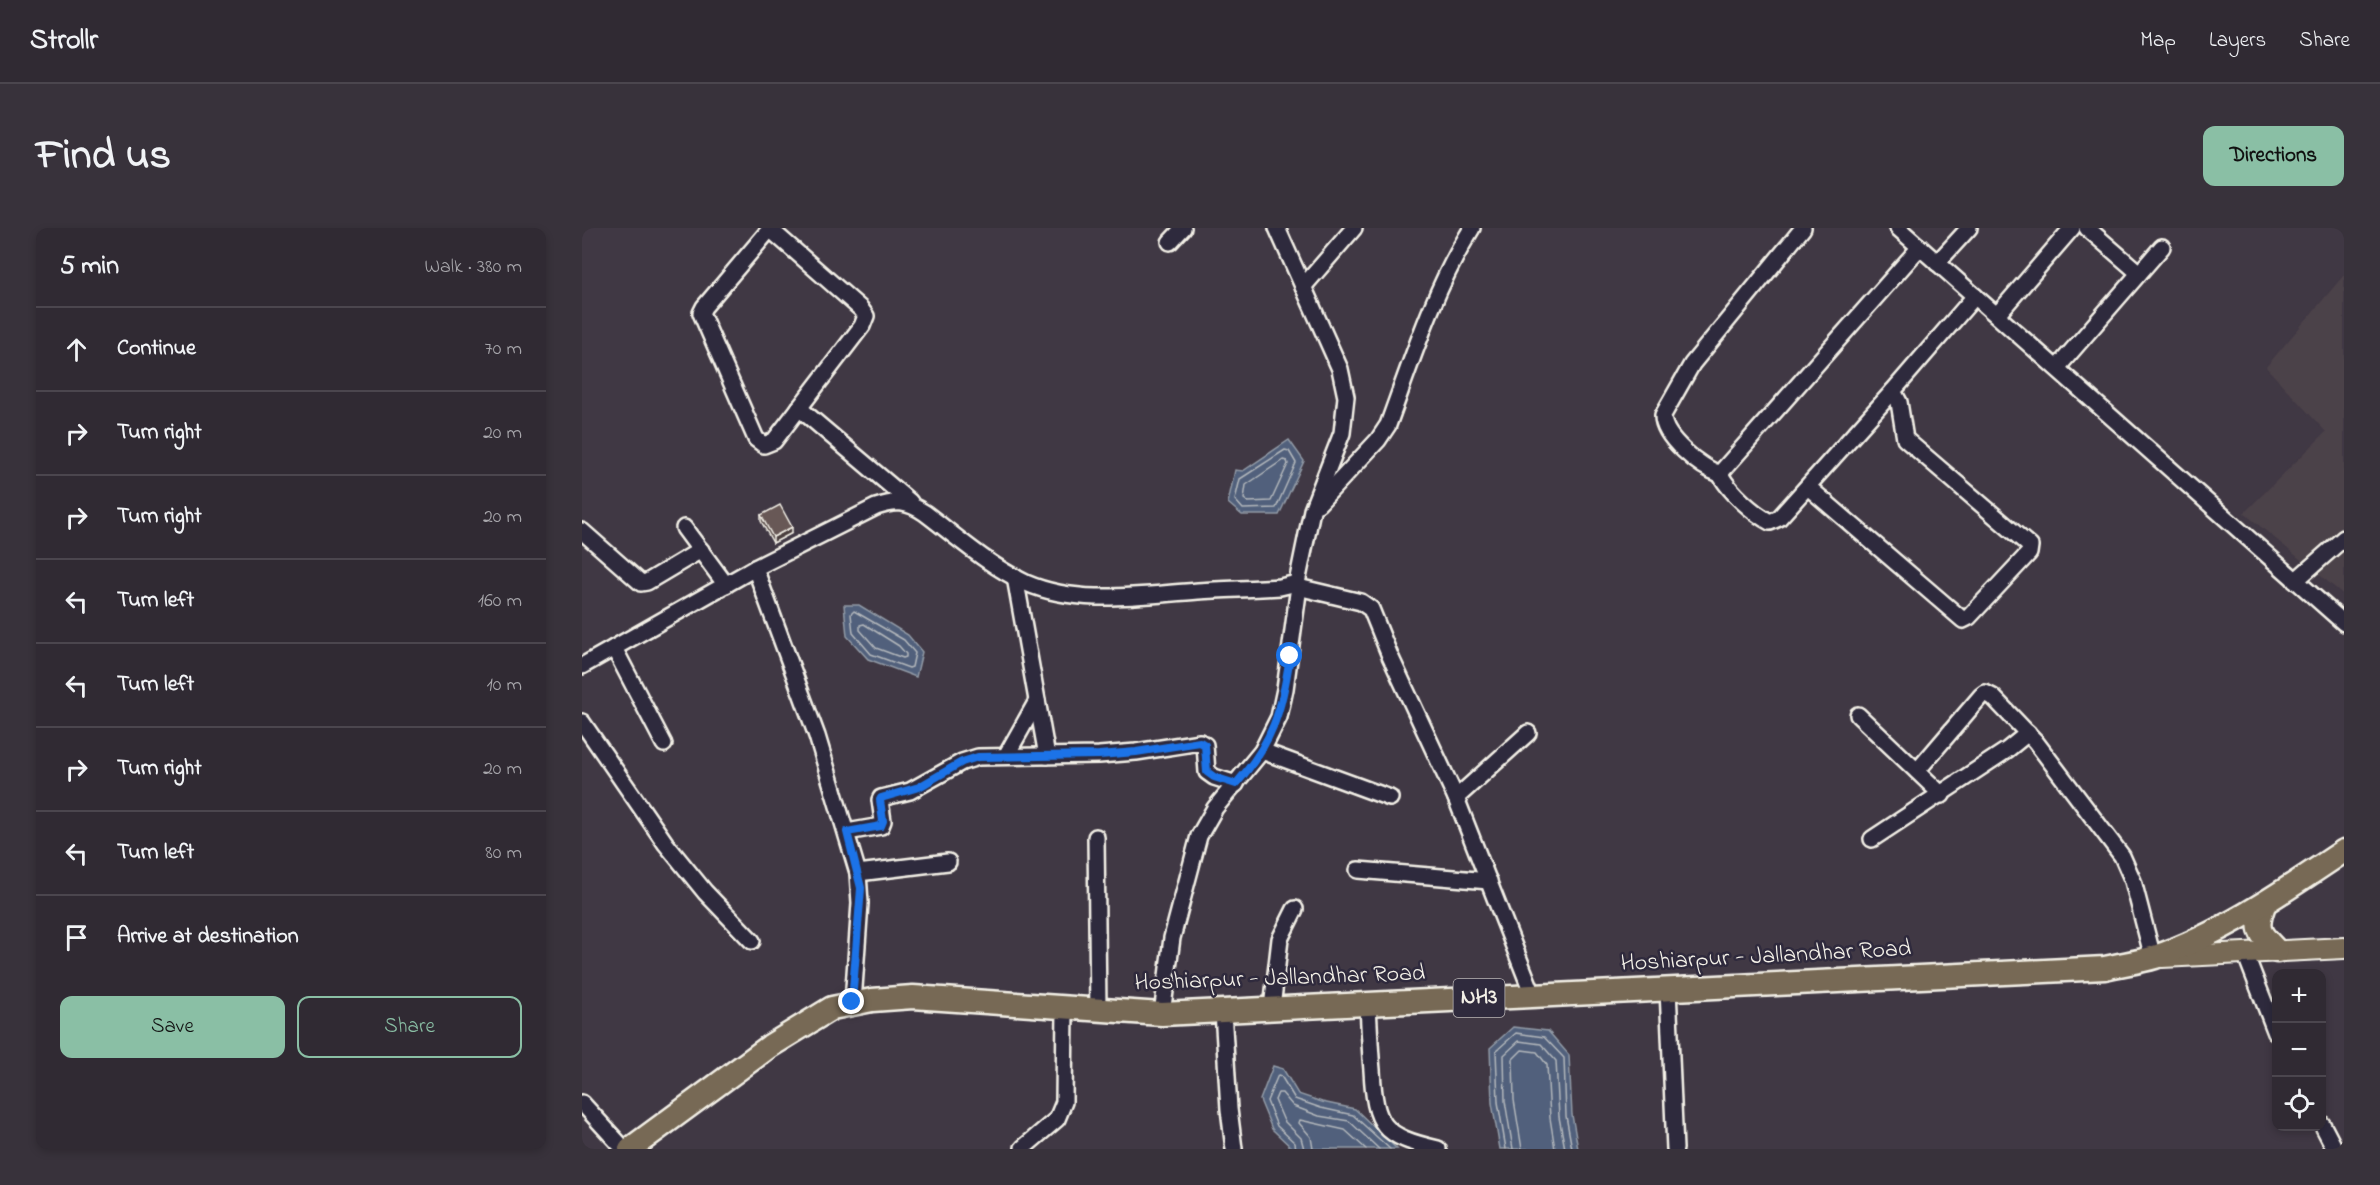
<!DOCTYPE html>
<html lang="en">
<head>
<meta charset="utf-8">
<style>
  body { margin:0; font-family:"Indie Flower",sans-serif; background:#38323b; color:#f1f3f6 }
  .controls { position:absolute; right:18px; bottom:18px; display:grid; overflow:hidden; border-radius:12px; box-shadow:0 3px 9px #0003 }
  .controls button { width:54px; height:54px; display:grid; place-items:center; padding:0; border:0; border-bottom:2px solid #4b464e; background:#302a33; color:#f1f3f6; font:30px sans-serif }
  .stop { position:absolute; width:18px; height:18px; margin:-14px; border:4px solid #1a73e8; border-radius:50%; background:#fff }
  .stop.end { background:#1a73e8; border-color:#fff; box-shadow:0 2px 6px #0008 }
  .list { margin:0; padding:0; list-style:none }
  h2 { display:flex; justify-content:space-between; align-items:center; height:78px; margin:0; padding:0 24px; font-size:26px }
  h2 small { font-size:20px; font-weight:400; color:#a8a7ac }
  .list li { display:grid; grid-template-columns:39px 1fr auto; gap:18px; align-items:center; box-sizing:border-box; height:84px; padding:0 24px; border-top:2px solid #4b464e }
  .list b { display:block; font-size:22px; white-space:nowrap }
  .list em { font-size:20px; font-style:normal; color:#a8a7ac }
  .actions { display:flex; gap:12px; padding:18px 24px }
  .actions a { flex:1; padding:14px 0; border:2px solid #8abfa5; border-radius:12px; text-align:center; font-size:21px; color:#8abfa5 }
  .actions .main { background:#8abfa5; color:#111 }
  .icon { flex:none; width:33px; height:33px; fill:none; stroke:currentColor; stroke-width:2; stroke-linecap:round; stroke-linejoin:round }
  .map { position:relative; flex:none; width:1762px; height:921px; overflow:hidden; border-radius:12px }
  header { display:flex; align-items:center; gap:36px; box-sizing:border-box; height:84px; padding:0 30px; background:#302a33; border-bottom:2px solid #4b464e }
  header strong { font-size:28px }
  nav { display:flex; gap:33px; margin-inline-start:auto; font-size:21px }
  .intro { display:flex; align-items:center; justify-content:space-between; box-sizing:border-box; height:144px; padding:0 36px }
  h1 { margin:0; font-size:42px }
  .button { padding:15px 27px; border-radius:12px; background:#8abfa5; color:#111; font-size:21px; font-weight:700 }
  main { display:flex; gap:36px; padding:0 36px }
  aside { flex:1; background:#302a33; border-radius:12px; box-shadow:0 3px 9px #0003 }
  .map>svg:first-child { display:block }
  .built { fill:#4c4249 }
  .water { fill:#51617b; stroke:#929ba7; stroke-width:1.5 }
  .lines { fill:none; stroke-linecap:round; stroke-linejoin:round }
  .shore { stroke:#b3b7bc; stroke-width:1.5 }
  .minor-casing { stroke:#f4f1e8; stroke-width:20 }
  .major-casing { stroke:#f4f1e8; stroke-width:24 }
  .highway-casing { stroke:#f4f1e8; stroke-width:27 }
  .minor { stroke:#2f2a3d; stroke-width:15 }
  .major { stroke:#776954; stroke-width:20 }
  .highway { stroke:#776954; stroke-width:22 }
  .wall { fill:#594c4a; stroke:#f4f1e8; stroke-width:1.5 }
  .shaded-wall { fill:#493e3c; stroke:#f4f1e8; stroke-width:1.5 }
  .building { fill:#685856; stroke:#f4f1e8; stroke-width:1.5 }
  .route { stroke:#1a73e8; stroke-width:8 }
  .labels { text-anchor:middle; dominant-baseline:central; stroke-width:5; stroke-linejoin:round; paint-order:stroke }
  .shield { fill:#2f2a3d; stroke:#b9b5b5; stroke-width:1.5 }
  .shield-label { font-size:22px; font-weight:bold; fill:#f4f1e8 }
  .street-label { font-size:24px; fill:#f4f1e8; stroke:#2f2a3d }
</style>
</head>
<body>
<header>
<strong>Strollr</strong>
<nav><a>Map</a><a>Layers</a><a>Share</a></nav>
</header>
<div class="intro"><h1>Find us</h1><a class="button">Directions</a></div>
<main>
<aside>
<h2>5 min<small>Walk · 380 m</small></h2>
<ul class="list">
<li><svg class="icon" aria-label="ahead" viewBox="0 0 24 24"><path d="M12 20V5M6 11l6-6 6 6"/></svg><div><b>Continue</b></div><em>70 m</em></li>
<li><svg class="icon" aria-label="right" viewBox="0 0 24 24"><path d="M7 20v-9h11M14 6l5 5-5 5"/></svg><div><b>Turn right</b></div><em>20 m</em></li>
<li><svg class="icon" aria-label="right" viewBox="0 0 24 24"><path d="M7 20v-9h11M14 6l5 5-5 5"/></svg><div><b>Turn right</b></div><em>20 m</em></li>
<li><svg class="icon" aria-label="left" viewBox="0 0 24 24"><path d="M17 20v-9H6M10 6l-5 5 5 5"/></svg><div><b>Turn left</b></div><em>160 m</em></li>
<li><svg class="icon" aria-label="left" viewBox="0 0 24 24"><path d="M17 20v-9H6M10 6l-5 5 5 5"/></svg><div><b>Turn left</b></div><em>10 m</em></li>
<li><svg class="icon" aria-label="right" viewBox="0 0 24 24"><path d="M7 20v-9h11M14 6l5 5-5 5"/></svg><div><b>Turn right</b></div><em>20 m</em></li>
<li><svg class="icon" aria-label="left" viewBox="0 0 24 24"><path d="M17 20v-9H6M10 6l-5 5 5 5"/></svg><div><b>Turn left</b></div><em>80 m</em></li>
<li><svg class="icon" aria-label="arrive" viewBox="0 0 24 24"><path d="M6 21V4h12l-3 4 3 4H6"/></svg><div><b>Arrive at destination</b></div></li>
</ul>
<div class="actions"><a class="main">Save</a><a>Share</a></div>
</aside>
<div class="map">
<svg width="1762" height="921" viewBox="0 0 1762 921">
  <rect width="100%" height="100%" fill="#403844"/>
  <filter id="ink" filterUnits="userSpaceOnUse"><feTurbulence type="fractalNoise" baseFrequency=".0167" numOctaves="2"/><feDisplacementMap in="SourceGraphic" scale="12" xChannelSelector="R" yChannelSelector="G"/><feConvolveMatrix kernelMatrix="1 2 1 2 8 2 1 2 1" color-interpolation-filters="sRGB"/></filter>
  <g filter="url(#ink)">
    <polygon class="built" points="1762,47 1762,367 1662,285 1744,204 1684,139"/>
    <g class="water">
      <polygon points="707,212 722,233 697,287 660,287 646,275 653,242 661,243"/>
      <polygon points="262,377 277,377 326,407 340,424 334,449 286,431 265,408"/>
      <polygon points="931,799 966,803 987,827 990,887 996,921 918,921 910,875 908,820"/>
      <polygon points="691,838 701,841 716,866 740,874 773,881 815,921 711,921 690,901 678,872"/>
    </g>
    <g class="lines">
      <g class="shore">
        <polygon points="703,222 707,223 714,235 694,280 661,281 653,272 658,251"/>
        <polygon points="701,232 705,233 706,236 689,273 666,274 662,271 664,257"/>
        <polygon points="272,383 322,412 333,425 330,439 327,440 289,426 271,405 269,386"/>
        <polygon points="282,396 317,418 324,426 324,429 321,430 294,420 278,402 278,397"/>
        <polyline points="714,921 713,915 695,898 685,873 696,847 699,848 713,871 739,880 771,887 808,921"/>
        <polyline points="722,921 719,910 702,893 693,872 696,865 700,865 711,878 737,888 767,893 797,921"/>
        <polyline points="731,921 729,909 717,895 718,892 763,902 784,921"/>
        <polyline points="924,921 916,874 914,823 934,805 962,809 982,830 984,888 990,921"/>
        <polyline points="931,921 923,873 922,827 937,813 959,816 974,833 977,889 983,921"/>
        <polyline points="940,921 932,872 931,831 940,822 955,824 965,837 968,890 973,921"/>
      </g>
      <g class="minor-casing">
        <g id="minor">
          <polyline points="187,0 188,1 279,81 284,88 280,98 192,213 182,217 174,211 119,85 122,79 188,1"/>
          <polyline points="695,0 758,141 764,169 760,205 730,282 715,355 720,360 779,374 789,381 808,428 874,570 951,767"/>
          <polyline points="1316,0 1762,395"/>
          <polyline points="1505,0 1557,45"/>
          <polyline points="588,14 601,0"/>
          <path d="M 1338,19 L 1140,243 L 1139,248 C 1149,265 1171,285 1188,294 L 1197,290 L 1311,163 L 1393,68"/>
          <polyline points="1355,35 1387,0"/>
          <polyline points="721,59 772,0"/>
          <polyline points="1415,87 1490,0"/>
          <polyline points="1475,140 1580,19"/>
          <polyline points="217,180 328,274"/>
          <path d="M 1138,246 C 1119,240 1080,209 1081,187 L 1110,136 L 1221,0"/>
          <polyline points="1226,259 1381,392 1387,389 1447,325 1448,318 1323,211 1317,174 1311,163"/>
          <path d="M 736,276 L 796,212 L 806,197 C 831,129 852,61 890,0"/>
          <polyline points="102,300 144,357"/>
          <polyline points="0,303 59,355 65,354 119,322"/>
          <polyline points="433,349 465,528"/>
          <polyline points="1713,353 1762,310"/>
          <polyline points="32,420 82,516"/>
          <polyline points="0,438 173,340"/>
          <polyline points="1276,487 1360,567"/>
          <polyline points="0,494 84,616 123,664 170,713"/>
          <polyline points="680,523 808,570"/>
          <polyline points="424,528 455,473"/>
          <polyline points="1335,543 1399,468 1403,465 1411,469 1453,513 1540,628 1551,653 1571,730"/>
          <polyline points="874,570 946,505"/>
          <polyline points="265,604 299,598 301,593 298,572 299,570 328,563 380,534 396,529 517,527 554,524 618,514 623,517 625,544 632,549 654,556"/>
          <polyline points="514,609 516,782"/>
          <polyline points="1290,611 1425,522 1446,505"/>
          <polyline points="776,642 907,653"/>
          <polyline points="276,645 366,634"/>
          <polyline points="1663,725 1694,805"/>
          <polyline points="1086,761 1093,921"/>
          <path d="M 271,774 L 278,675 L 276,645 L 235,508 L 173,340 L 294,279 C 314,272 325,273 343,285 C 375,309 407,338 444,355 C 497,378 560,367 616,363 C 643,361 670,361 698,359 L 715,355"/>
          <path d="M 786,776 C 787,798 788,820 790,842 C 793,898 800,908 856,921"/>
          <polyline points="690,780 698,711 713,681"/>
          <polyline points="641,783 647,881 652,921"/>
          <polyline points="580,786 590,710 617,608 633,580 680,523 697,489 703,461 717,358"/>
          <polyline points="0,875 42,921"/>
          <polyline points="1740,896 1753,921"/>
          <polyline points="441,920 475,891 482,874 483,780"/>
        </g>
      </g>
      <g class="major-casing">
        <polyline id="major" points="1580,729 1762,720"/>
      </g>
      <g class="highway-casing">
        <g id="highway">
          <path d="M 1682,677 C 1673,702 1677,705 1695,723"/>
          <path d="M 48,921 L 188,818 L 250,780 L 290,772 L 331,769 L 580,786 L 1523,740 C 1539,736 1557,734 1573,729 C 1642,705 1702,663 1762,623"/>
        </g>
      </g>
      <use href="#minor" class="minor"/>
      <use href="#major" class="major"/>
      <use href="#highway" class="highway"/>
    </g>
    <polygon class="wall" points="179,287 210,305 191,315 179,293"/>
    <polygon class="shaded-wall" points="210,299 210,305 191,315 191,309"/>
    <polygon class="building" points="198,277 210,299 191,309 179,287"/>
  </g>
  <g class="lines" filter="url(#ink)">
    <path class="route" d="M 270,774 L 279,660 L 265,604 L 299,598 L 301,593 L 298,572 L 299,570 L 337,559 L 380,534 L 396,529 L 517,527 L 554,524 L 618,514 L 623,517 L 625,544 L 632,549 L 654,556 C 691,514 700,482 708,428"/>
  </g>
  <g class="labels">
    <rect class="shield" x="871.5" y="751" width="51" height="38" rx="4.5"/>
    <g class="shield-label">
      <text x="897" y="770">NH3</text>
    </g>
    <g class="street-label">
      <text transform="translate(1184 729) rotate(-3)">Hoshiarpur - Jallandhar Road</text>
      <text transform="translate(698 751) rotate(-2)">Hoshiarpur - Jallandhar Road</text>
    </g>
  </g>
</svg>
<div class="controls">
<button>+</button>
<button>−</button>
<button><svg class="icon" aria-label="locate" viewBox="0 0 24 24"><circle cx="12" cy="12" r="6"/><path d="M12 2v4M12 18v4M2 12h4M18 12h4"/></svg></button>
</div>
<div class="stop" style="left:708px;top:428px"></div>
<div class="stop end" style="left:270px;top:774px"></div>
</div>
</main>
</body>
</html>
